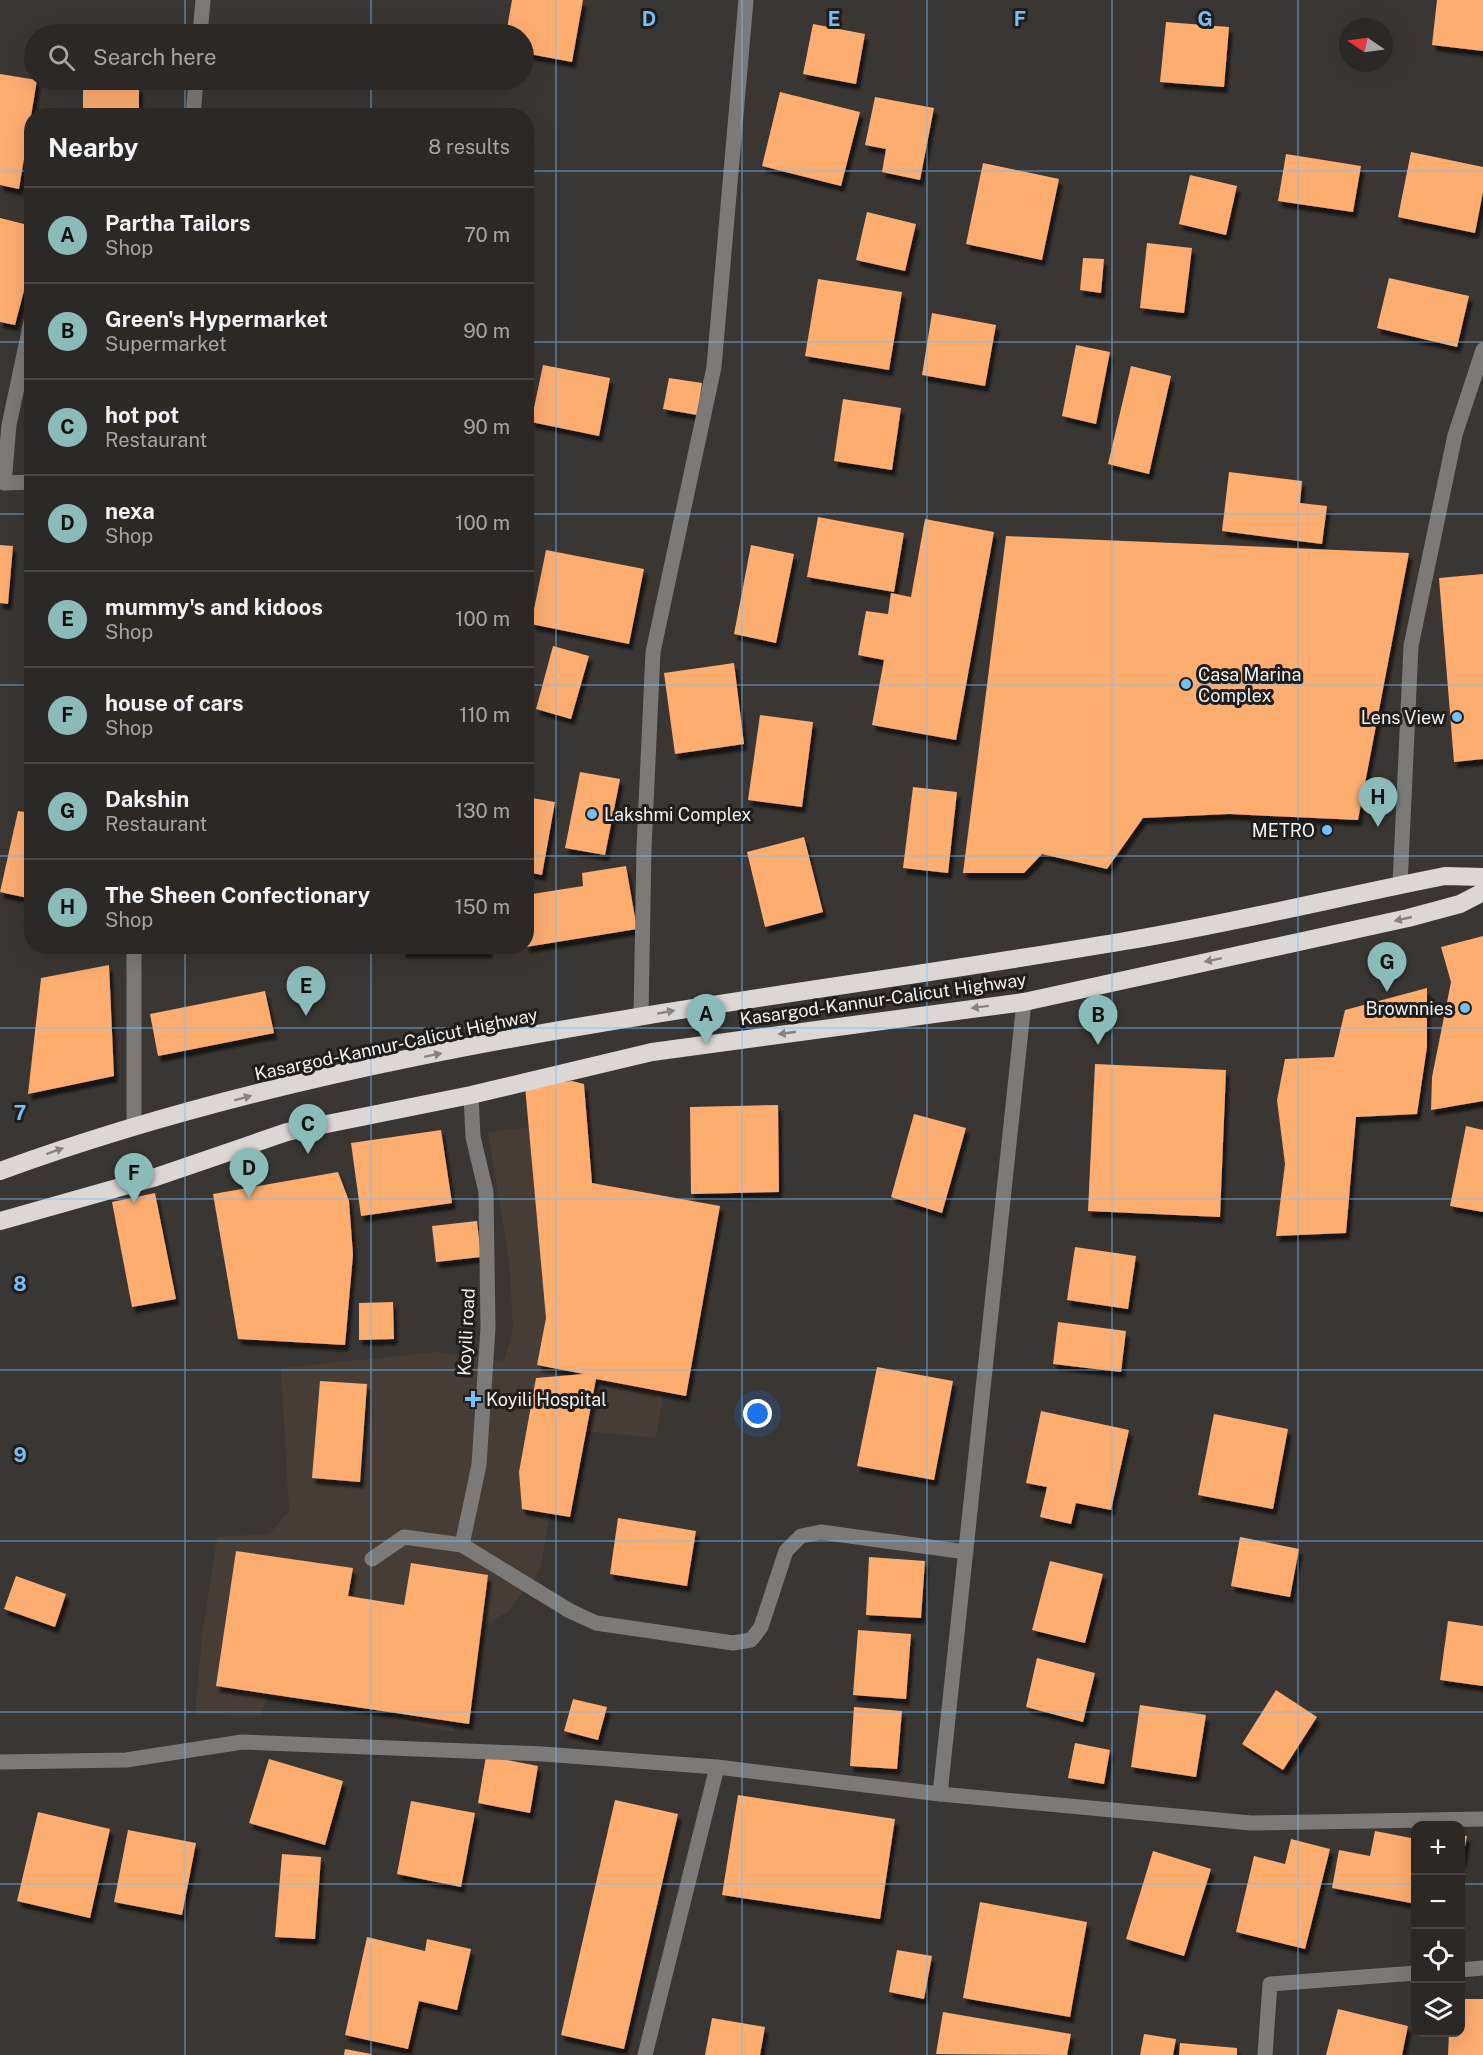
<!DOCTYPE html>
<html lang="en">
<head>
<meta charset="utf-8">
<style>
  body { margin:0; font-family:"Public Sans",sans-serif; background:#34302e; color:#f1f3f6 }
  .controls { position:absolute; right:18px; bottom:18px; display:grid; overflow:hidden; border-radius:12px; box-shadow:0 6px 24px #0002 }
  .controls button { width:54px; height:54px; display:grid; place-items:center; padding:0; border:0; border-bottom:2px solid #484443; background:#2c2826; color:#f1f3f6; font:30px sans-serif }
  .compass { position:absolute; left:1339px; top:18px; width:54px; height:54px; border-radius:50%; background:#2c2826; box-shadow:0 6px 24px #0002; rotate:283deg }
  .you { position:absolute; left:758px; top:1414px; width:21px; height:21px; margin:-15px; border:4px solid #fff; border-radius:50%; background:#1a73e8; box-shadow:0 0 0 9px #1a73e833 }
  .badge { display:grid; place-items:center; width:39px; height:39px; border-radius:50%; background:#8bbbb9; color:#111; font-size:20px; font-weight:700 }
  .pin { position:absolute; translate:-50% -50px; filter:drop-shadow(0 2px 3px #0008) }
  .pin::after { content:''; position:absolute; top:32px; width:21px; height:18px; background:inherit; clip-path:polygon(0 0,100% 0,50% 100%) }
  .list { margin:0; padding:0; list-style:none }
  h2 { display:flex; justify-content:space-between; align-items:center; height:78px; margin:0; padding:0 24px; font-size:26px }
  h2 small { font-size:20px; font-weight:400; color:#a6a6a7 }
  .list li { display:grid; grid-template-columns:39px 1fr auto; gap:18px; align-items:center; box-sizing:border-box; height:96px; padding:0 24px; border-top:2px solid #484443 }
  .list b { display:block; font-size:22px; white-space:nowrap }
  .list p { margin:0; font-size:20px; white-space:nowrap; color:#a6a6a7 }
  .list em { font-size:20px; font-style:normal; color:#a6a6a7 }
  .icon { flex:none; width:33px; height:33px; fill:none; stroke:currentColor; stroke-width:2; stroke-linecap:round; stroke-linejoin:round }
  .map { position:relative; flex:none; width:1483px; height:2055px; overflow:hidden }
  .search { position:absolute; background:#2c2826; box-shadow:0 6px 24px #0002; left:24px; top:24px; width:510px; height:66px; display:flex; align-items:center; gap:15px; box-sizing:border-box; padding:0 21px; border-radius:33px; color:#a6a6a7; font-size:22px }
  .panel { position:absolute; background:#2c2826; box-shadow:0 6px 24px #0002; left:24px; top:108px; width:510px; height:846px; border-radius:24px }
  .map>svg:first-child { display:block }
  .built { fill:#463d36 }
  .building { fill:#fdad70; filter:url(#shadow) }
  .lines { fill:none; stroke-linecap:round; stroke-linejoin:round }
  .minor { stroke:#7c7a79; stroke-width:15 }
  .highway { stroke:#dcd6d5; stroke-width:18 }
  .oneway { fill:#878382 }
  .grid { fill:none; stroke:#77c0f7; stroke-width:1.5; stroke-opacity:0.55 }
  .poi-dot { fill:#77c0f7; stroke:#1f1e1d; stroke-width:2 }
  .labels { text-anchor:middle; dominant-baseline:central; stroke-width:6; stroke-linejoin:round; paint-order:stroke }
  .poi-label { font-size:18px; fill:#f3f1ef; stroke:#1f1e1d; text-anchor:start }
  .street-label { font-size:18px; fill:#f3f1ef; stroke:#1f1e1d }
  .grid-label { font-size:20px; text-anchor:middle; font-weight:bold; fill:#77c0f7; stroke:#1f1e1d; stroke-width:6; stroke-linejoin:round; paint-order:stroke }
</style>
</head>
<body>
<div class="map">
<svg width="1483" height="2055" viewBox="0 0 1483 2055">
  <defs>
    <filter id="shadow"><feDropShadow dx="3.5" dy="6" stdDeviation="1.5" flood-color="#0009"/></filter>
  </defs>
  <rect width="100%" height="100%" fill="#3a3633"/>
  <polygon class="built" points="566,1121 577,1234 674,1333 656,1438 561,1429 554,1491 540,1570 509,1611 469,1634 454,1732 393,1720 391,1711 267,1697 261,1716 195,1714 202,1636 217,1537 269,1534 289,1511 281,1368 437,1352 504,1361 513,1328 509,1261 488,1133"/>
  <g class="building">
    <polygon points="512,0 583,0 572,62 524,53 524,34 506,34"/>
    <polygon points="1437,0 1483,0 1483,51 1432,45"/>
    <polygon points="1166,22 1229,27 1224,87 1160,82"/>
    <polygon points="813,24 865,34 856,84 803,74"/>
    <polygon points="0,74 37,80 19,189 0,185"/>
    <polygon points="139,87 139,116 83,116 83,88"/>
    <polygon points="780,92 860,112 841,186 762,166"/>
    <polygon points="875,97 934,108 920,180 882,172 886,149 865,145"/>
    <polygon points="1411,152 1483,167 1483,192 1475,233 1398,217"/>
    <polygon points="1286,154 1361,166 1353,212 1278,201"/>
    <polygon points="983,163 1059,179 1042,260 966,244"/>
    <polygon points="1190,175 1237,186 1226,235 1179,224"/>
    <polygon points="867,212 916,224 905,271 856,260"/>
    <polygon points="0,218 32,226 32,260 15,325 0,322"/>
    <polygon points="1147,243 1192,248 1184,313 1140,308"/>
    <polygon points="1083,258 1104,259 1101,293 1080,290"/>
    <polygon points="1389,278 1469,296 1457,347 1377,328"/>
    <polygon points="818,279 902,292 889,370 805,356"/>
    <polygon points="932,313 996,325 985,386 922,375"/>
    <polygon points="1076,345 1110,352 1096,424 1062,416"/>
    <polygon points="543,365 610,378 599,436 531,422"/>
    <polygon points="1131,366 1171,376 1149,474 1108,464"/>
    <polygon points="669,378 702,383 697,415 663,409"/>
    <polygon points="843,399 901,408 892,470 834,461"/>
    <polygon points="1229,472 1302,481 1300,503 1327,506 1322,544 1222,531"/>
    <polygon points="818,517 904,533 894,592 807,577"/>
    <polygon points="925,519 994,532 956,740 872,725 884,660 858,655 866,611 888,614 891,593 911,597"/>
    <polygon points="1006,536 1409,553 1358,820 1229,814 1143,818 1107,869 1042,854 1024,873 963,873"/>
    <polygon points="0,545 13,546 8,604 0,603"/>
    <polygon points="751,545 794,554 776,643 734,634"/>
    <polygon points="546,550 644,569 629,644 531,624"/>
    <polygon points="1483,574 1483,759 1454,762 1439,578"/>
    <polygon points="553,646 589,656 571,719 536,709"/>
    <polygon points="734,663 744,744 675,754 664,673"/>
    <polygon points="760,715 813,722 802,807 748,800"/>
    <polygon points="580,772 620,779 605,855 565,848"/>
    <polygon points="913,787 957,792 948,873 903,868"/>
    <polygon points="526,797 555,802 542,875 526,872"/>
    <polygon points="18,811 32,813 32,899 0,892"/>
    <polygon points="804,837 823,912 765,927 747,852"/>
    <polygon points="626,866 637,929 526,947 526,895 583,886 582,873"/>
    <polygon points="1483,936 1483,1101 1431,1110 1432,1077 1451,982 1441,947"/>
    <rect x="402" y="946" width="87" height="6"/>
    <polygon points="109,965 114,1076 28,1094 41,978"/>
    <polygon points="1427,988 1427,1047 1417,1114 1356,1117 1346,1233 1276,1236 1285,1164 1277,1100 1285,1059 1334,1057 1345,1010"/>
    <polygon points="265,991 274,1033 158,1056 150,1014"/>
    <polygon points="1095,1064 1226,1070 1220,1217 1088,1211"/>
    <polygon points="572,1081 584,1084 592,1183 720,1206 686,1396 596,1379 570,1517 522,1509 519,1472 536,1378 584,1374 537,1365 546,1318 525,1086"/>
    <polygon points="778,1105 779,1192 691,1194 690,1107"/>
    <polygon points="914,1114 966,1128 942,1213 891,1197"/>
    <polygon points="1466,1126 1483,1130 1483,1212 1450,1206"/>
    <polygon points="441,1130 452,1203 361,1216 351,1143"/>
    <polygon points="338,1172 349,1201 353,1255 345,1345 238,1339 213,1194"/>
    <polygon points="155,1193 176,1299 132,1307 112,1202"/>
    <polygon points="477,1221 481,1257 436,1262 432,1226"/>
    <polygon points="1075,1247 1136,1256 1128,1309 1067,1300"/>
    <polygon points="393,1302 394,1339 359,1340 359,1303"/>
    <polygon points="1058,1322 1126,1331 1121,1372 1053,1364"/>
    <polygon points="877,1367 953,1381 934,1480 857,1466"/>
    <polygon points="320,1381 367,1384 360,1482 312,1478"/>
    <polygon points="1041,1411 1129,1430 1111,1510 1076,1503 1071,1524 1040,1517 1047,1487 1026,1483"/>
    <polygon points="1214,1414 1288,1429 1273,1509 1198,1495"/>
    <polygon points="618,1518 696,1531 687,1586 610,1574"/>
    <polygon points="1240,1537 1299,1549 1290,1597 1231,1586"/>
    <polygon points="236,1551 353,1568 348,1596 404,1605 411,1563 488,1575 469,1724 216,1686"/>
    <polygon points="869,1557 925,1561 921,1618 866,1615"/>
    <polygon points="1050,1561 1103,1574 1085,1643 1032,1630"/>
    <polygon points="16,1576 66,1594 55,1627 4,1609"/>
    <polygon points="1448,1621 1483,1626 1483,1686 1440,1680"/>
    <polygon points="858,1630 911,1634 906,1699 853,1695"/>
    <polygon points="1037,1658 1095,1673 1083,1722 1026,1707"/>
    <polygon points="1276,1690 1317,1717 1283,1770 1242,1744"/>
    <polygon points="573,1699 607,1707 598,1740 564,1731"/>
    <polygon points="1140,1705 1206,1715 1196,1777 1131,1767"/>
    <polygon points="854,1707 902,1711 897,1769 850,1766"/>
    <polygon points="1075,1743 1110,1750 1104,1784 1068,1778"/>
    <polygon points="486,1756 538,1766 530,1813 478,1803"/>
    <polygon points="269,1759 343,1781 325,1845 249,1823"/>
    <polygon points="738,1795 895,1819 880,1919 722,1895"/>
    <polygon points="615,1800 678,1814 624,2049 561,2035"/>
    <polygon points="411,1801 475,1813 461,1887 397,1874"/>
    <polygon points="38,1812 110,1829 90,1918 17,1901"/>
    <polygon points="128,1830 196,1843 182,1915 114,1902"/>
    <polygon points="1375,1831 1416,1839 1416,1904 1332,1888 1339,1850 1370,1856"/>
    <polygon points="1460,1835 1467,1836 1462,1863 1460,1863"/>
    <polygon points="1291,1839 1330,1849 1305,1949 1236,1932 1254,1856 1285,1864"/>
    <polygon points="1153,1851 1211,1869 1184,1956 1126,1939"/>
    <polygon points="282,1854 321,1857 315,1939 275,1937"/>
    <polygon points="980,1902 1087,1922 1070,2017 963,1998"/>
    <polygon points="367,1937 425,1951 427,1939 471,1949 457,2010 419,2001 408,2049 345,2035"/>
    <polygon points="897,1950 932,1956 924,1999 889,1992"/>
    <polygon points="1460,1999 1483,1999 1483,2055 1448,2055 1449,2032 1460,2032"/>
    <polygon points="1338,2009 1408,2026 1402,2055 1326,2055"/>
    <polygon points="943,2012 1071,2034 1067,2055 936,2054"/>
    <polygon points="712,2018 765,2027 760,2055 705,2055"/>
    <polygon points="1144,2034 1176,2039 1173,2055 1140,2055"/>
    <polygon points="1180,2043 1237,2048 1237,2055 1179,2055"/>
    <polygon points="345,2049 371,2054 371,2055 344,2055"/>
  </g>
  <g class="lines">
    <g class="minor">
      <polyline points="200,34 203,0"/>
      <polyline points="193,116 196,80"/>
      <polyline points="32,317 9,425 4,483 32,482"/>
      <polyline points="1400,885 1411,646 1455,435 1483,350"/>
      <polyline points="641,1016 644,848 653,652 714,367 746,0"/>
      <polyline points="134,1128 134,946"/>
      <polyline points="462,1545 570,1611 596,1623 733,1643 751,1640 761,1627 786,1551 801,1536 821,1532 966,1552"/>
      <polyline points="372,1559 404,1537 462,1545 479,1465 488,1328 486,1192 473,1137 471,1095"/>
      <polyline points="0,1762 126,1760 242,1742 543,1754 717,1767 645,2055"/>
      <polyline points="717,1767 940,1794 1251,1823 1483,1819"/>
      <polyline points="940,1794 1024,1002"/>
      <polyline points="1460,1970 1483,1968"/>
      <polyline points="1265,2055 1270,1984 1416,1973"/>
    </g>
    <g class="highway">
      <path d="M 0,1171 C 361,1039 749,1005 1125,941 C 1233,923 1339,897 1445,876 L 1483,877"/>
      <polyline points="0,1221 156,1177 287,1132 471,1095 652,1052 1024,1002 1408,918 1460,904 1483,892"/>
    </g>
  </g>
  <defs><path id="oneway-solid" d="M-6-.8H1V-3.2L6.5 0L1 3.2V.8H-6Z" transform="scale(1.5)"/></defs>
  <g class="oneway">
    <use href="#oneway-solid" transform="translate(1403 919) rotate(167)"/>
    <use href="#oneway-solid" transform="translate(1213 960) rotate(168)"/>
    <use href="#oneway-solid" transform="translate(980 1007) rotate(173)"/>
    <use href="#oneway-solid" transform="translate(666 1012) rotate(-10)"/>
    <use href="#oneway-solid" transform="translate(787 1033) rotate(172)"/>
    <use href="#oneway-solid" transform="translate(433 1055) rotate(-12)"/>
    <use href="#oneway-solid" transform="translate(243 1098) rotate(-15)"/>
    <use href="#oneway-solid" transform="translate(55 1151) rotate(-20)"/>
  </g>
  <path class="grid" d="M 185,0 L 185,34M 371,0 L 371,34M 556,0 L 556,2055M 742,0 L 742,2055M 927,0 L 927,2055M 1112,0 L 1112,2055M 1298,0 L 1298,2055M 185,80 L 185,116M 371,80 L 371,116M 0,171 L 32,171M 526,171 L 1483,171M 0,342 L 32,342M 526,342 L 1483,342M 0,514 L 32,514M 526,514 L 1483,514M 0,685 L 32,685M 526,685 L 1483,685M 0,856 L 32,856M 526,856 L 1483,856M 185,946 L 185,2055M 371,946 L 371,2055M 0,1028 L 1483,1028M 0,1199 L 1483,1199M 0,1370 L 1483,1370M 0,1541 L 1483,1541M 0,1712 L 1483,1712M 0,1884 L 1416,1884M 1460,1884 L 1483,1884"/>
  <g class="poi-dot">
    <circle cx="1186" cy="684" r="6"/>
    <circle cx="1457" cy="717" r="6"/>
    <circle cx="592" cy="814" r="6"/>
    <circle cx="1327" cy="830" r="6"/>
    <circle cx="1465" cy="1008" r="6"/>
    <path d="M470 1390h6v6h6v6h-6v6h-6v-6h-6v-6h6z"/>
  </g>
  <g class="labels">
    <g class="poi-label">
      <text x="1198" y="674">Casa Marina<tspan x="1198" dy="21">Complex</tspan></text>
      <text x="1445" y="717" text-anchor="end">Lens View</text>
      <text x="604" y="814">Lakshmi Complex</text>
      <text x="1315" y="830" text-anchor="end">METRO</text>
      <text x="1453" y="1008" text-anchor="end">Brownnies</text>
      <text x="486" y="1399">Koyili Hospital</text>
    </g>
    <g class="street-label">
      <text transform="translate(883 999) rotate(-8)">Kasargod-Kannur-Calicut Highway</text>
      <text transform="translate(396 1044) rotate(-12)">Kasargod-Kannur-Calicut Highway</text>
      <text transform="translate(466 1332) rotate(-87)">Koyili road</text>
    </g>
  </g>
  <g class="grid-label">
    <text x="649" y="26">D</text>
    <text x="834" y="26">E</text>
    <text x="1020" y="26">F</text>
    <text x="1205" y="26">G</text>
    <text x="20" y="1120">7</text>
    <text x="20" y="1291">8</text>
    <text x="20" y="1462">9</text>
  </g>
</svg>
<div class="controls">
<button>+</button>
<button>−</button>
<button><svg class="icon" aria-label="locate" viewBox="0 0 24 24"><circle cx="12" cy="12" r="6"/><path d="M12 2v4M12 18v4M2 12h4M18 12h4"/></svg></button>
<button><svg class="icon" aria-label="layers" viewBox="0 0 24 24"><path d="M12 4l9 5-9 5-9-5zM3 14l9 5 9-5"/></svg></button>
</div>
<svg class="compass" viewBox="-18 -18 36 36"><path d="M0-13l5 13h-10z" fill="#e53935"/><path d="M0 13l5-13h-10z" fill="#a6a6a7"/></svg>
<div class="you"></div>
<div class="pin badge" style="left:706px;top:1044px">A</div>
<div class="pin badge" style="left:1098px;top:1045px">B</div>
<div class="pin badge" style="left:308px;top:1154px">C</div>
<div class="pin badge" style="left:249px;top:1198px">D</div>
<div class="pin badge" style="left:306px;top:1016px">E</div>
<div class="pin badge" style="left:134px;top:1203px">F</div>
<div class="pin badge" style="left:1387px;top:992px">G</div>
<div class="pin badge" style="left:1378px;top:827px">H</div>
<div class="search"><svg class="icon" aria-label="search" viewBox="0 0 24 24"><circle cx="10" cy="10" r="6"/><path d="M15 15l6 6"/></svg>Search here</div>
<section class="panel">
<h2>Nearby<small>8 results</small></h2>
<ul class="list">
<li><span class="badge">A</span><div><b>Partha Tailors</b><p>Shop</p></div><em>70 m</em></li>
<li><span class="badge">B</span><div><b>Green's Hypermarket</b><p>Supermarket</p></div><em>90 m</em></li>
<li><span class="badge">C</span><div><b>hot pot</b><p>Restaurant</p></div><em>90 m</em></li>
<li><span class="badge">D</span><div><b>nexa</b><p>Shop</p></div><em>100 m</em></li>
<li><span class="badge">E</span><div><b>mummy's and kidoos</b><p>Shop</p></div><em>100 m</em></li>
<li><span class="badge">F</span><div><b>house of cars</b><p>Shop</p></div><em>110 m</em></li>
<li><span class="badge">G</span><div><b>Dakshin</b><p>Restaurant</p></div><em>130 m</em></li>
<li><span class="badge">H</span><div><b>The Sheen Confectionary</b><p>Shop</p></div><em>150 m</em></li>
</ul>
</section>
</div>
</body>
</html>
